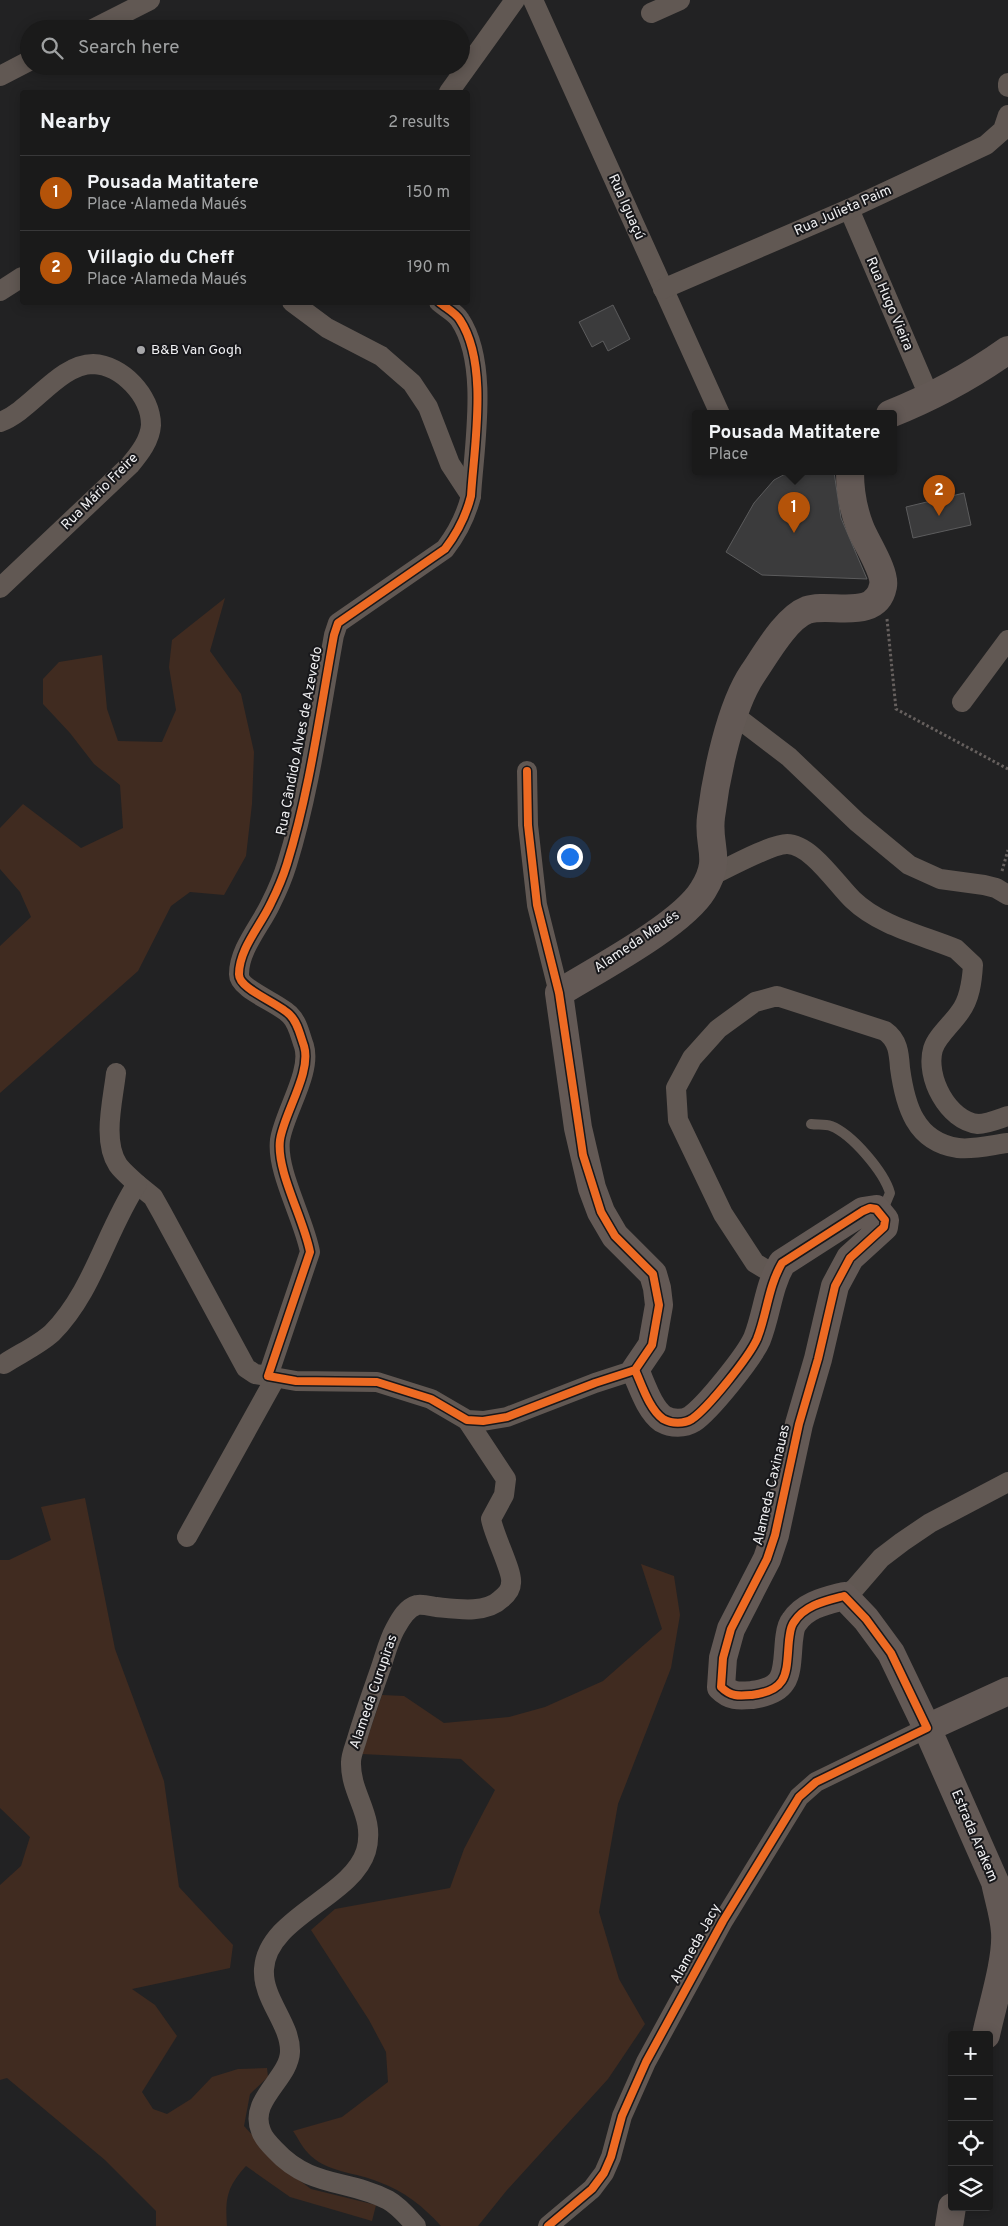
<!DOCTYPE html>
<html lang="en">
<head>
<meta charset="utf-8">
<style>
  body { margin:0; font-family:Overpass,sans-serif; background:#272727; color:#f1f3f6 }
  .controls { position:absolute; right:15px; bottom:15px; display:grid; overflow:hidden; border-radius:5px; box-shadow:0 2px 12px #0003 }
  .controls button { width:45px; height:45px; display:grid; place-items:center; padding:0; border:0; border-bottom:1px solid #383839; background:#1a1a1a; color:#f1f3f6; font:25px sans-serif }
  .you { position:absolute; left:569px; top:856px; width:18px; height:18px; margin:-12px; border:4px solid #fff; border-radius:50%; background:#1a73e8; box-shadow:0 0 0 8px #1a73e833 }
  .badge { display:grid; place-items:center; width:32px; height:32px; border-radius:50%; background:#b45309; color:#fff; font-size:16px; font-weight:700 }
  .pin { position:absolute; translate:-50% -41px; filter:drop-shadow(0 1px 2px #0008) }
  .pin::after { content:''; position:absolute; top:26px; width:18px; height:15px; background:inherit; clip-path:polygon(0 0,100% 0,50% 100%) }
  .popup { position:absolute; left:692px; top:410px; width:205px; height:65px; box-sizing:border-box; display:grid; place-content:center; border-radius:5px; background:#1a1a1a; filter:drop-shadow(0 1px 4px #0005); font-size:16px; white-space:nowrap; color:#9fa1a2 }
  .popup b { font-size:19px; color:#f1f3f6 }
  .popup::after { content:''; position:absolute; left:50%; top:100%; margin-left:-10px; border:10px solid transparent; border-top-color:#1a1a1a }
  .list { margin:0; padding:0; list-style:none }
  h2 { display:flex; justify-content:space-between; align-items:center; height:65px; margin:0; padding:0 20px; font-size:21px }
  h2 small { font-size:16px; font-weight:400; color:#9fa1a2 }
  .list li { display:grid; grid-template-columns:32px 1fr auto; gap:15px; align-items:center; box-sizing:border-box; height:75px; padding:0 20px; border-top:1px solid #383839 }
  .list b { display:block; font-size:19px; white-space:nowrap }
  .list p { margin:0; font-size:16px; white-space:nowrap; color:#9fa1a2 }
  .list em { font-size:16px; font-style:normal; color:#9fa1a2 }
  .icon { flex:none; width:28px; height:28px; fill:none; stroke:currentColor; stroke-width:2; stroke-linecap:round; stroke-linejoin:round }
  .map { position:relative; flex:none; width:1008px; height:2226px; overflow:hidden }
  .search { position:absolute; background:#1a1a1a; box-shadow:0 2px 12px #0003; left:20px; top:20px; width:450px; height:55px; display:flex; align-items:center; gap:12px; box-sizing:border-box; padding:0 18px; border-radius:28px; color:#9fa1a2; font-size:19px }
  .panel { position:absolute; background:#1a1a1a; box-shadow:0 2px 12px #0003; left:20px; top:90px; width:450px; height:215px; border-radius:5px }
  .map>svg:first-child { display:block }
  .green { fill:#402b20 }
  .building { fill:#3b3b3c; stroke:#5c5c5d }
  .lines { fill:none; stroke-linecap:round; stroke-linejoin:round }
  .path { stroke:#66605e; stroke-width:3; stroke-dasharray:2.5 2.5; stroke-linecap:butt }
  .lane { stroke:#615853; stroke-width:10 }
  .street { stroke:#615853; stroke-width:20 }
  .secondary { stroke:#635955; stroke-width:28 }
  .cycleway-casing { stroke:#18181b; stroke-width:11 }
  .cycleway { stroke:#ed6a23; stroke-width:8 }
  .poi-dot { fill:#a7a7a9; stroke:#18181b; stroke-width:2 }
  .labels { text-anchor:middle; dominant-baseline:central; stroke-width:4; stroke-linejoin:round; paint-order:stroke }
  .street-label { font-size:14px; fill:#efeff1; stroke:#18181b }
  .poi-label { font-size:14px; fill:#efeff1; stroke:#18181b; text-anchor:start }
</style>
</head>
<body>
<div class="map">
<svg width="1008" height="2226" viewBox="0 0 1008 2226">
  <rect width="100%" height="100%" fill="#222223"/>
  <g class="green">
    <polygon points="225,598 210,651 241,694 254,752 252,804 246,856 224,895 190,892 171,906 138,971 0,1093 0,946 31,917 20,892 0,869 0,828 23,804 81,848 123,828 120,785 94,764 70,733 43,704 43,679 59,662 102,655 107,709 118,741 162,742 176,710 169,667 172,640"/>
    <path d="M 85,1498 L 115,1649 L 164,1781 L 179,1887 L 233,1945 L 230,1968 L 132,1989 L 155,2005 L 177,2036 L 142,2092 L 153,2109 L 167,2114 L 191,2099 L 212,2077 L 238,2069 L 267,2068 L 268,2077 L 250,2094 L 244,2126 L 283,2168 L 311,2189 L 376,2205 L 372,2221 L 290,2197 L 246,2166 C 227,2187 225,2198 227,2226 L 156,2226 L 156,2211 L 105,2160 L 7,2078 L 0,2080 L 0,1885 L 21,1866 L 30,1837 L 0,1808 L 0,1560 L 9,1560 L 51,1540 L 41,1507 Z"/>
    <path d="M 641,1564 L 674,1576 L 680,1615 L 671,1668 L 618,1804 L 599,1912 L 619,1979 L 645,2024 L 608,2079 L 507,2190 L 478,2226 L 441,2226 C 424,2207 404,2191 379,2182 C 356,2172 326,2173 308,2153 C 302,2147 298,2138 293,2131 L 342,2117 L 388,2082 L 386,2052 L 369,2020 L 311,1930 L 335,1909 L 450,1888 L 464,1849 L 495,1790 L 461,1759 L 362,1754 L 382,1695 L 404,1696 L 444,1723 L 509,1717 L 545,1707 L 603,1681 L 662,1629 Z"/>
  </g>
  <g class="building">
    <polygon points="613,305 630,339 608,351 603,341 592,347 579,322"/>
    <polygon points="789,472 834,472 841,518 867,579 762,575 726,552 754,503 774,480"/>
    <polygon points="964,493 971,525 913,538 906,507"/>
  </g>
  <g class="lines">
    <g class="path">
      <polyline points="887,619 896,709 1008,769"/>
      <polyline points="1002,871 1008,850"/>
    </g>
    <path class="lane" d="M 811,1124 C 817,1125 825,1124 831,1126 C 852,1134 884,1172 890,1193 L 882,1212"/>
    <g class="street">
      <polyline points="533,0 720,414"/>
      <polyline points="651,13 680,0"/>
      <polyline points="93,29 150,0"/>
      <polyline points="0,76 29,61"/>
      <polyline points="1008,83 1008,87"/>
      <polyline points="449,92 515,0"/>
      <polyline points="849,209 930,398"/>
      <polyline points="663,289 849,209 986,145 1003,130 1008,115"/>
      <polyline points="0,291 22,277"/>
      <polyline points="292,302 327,328 381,356 412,383 428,407 450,464 471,496"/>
      <path d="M 439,302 C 446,308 456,313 460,320 C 489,364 474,446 471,496 C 466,516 458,532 445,549 L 338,623 L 334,635 C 320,711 310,790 287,864 C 283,877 277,891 271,903 C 261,925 239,949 239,974 C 238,989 279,1003 290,1015 C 298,1023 300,1035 304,1046 C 312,1072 284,1113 280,1140 C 276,1171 304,1219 310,1252 L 268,1376 L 296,1381 L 377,1382 L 431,1399 L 467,1420 L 483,1421 L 507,1417 L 595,1383 L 635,1370"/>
      <path d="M 0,422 C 31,411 59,364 93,364 C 122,365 151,396 151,425 C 150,440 140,453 130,465 L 0,588"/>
      <polyline points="962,702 1008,640"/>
      <polyline points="734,715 789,757 857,822 909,865 940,879 984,885 996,888 1008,895"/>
      <polyline points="527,771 528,825 537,905 559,993"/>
      <path d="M 709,877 C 726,869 771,844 787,844 C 811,844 837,885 853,900 C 880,926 922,935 956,949 L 973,965 C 972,981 970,999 960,1012 C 952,1024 937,1036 933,1049 C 925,1077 948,1121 978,1124 C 987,1124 999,1119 1008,1116"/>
      <polyline points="137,1184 153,1197 162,1213 246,1368 255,1374 268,1376"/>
      <path d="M 775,1275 L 755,1263 L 723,1214 L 678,1120 L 676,1088 L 692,1058 L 718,1029 L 755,1002 L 777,996 L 885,1031 C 898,1040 899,1053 900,1068 C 905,1105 915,1142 958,1148 C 974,1150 992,1145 1008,1143"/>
      <path d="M 4,1364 C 19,1354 39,1345 52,1333 C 93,1292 106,1231 137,1184 C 131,1178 123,1172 118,1165 C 102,1141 113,1100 116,1073"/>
      <polyline points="187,1537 276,1377"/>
      <polyline points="844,1596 855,1588 881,1558 902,1542 930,1523 1008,1482"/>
      <path d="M 416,2226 C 408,2217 399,2206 388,2200 C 348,2179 310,2188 275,2150 C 270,2145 263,2138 261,2131 C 248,2100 289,2079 290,2052 C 291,2024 262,1999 264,1969 C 267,1917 352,1897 366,1851 C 376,1816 350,1795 351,1762 C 351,1755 355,1746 357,1739 C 364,1715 372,1693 380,1670 C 385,1656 388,1642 395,1629 C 400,1620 406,1608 417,1605 C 423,1604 430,1606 436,1607 C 456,1609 486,1614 501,1599 C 506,1595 511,1590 511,1583 C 513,1572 494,1536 491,1519 L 504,1495 L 506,1479 L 467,1420"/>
      <polyline points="548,2226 592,2189 604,2173 611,2157 622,2116 646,2062 723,1921 799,1797 816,1782 927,1728"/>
    </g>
    <g class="secondary">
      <path d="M 890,414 C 933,397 970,377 1008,350"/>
      <path d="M 850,472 C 850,491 853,509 860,527 C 865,541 886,572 883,586 C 876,622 830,602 807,610 C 786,618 766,654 753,673 C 730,707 716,776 711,817 C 707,847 723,858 703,890 C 682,925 596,970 559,993 L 578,1128 L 592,1188 L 601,1212 L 615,1236 L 653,1274 L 657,1288 L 659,1305 L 652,1345 L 635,1370 C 642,1385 649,1409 663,1419 C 672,1424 684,1424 692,1419 C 708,1408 749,1357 757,1339 C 767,1314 768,1287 782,1263 L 863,1211 L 876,1209 L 885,1220 L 884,1227 L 850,1258 L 835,1286 L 818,1359 L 799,1424 L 775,1535 L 767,1559 L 731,1629 L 723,1658 L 721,1687 C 731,1697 739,1696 752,1695 C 790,1690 786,1672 789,1640 C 790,1634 790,1627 794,1622 C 805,1605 825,1601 844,1596 L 866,1619 L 891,1653 L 927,1728"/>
      <path d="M 986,2035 C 992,2006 1007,1960 1005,1932 C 1004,1915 998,1898 995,1882 L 927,1728 L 1008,1691"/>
      <polyline points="949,2226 952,2207"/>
    </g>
    <g class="cycleway-casing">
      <g id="cycleway">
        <path d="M 439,302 C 446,308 456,313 460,320 C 489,364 474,446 471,496 C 466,516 458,532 445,549 L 338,623 L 334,635 C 320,711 310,790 287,864 C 283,877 277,891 271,903 C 261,925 239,949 239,974 C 238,989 279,1003 290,1015 C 298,1023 300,1035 304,1046 C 312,1072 284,1113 280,1140 C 276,1171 304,1219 310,1252 L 268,1376 L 296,1381 L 377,1382 L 431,1399 L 467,1420 L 483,1421 L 507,1417 L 595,1383 L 635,1370 L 652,1345 L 659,1305 L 653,1274 L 615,1236 L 601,1212 L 583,1155 L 559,993 L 537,905 L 528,825 L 527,771"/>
        <path d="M 548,2226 L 592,2189 L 604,2173 L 611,2157 L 622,2116 L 646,2062 L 723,1921 L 799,1797 L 816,1782 L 927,1728 L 891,1653 L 866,1619 L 844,1596 C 825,1601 805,1605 794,1622 C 790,1627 790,1634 789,1640 C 786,1672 790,1690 752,1695 C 739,1696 731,1697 721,1687 L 723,1658 L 731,1629 L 767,1559 L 775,1535 L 799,1424 L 818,1359 L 835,1286 L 850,1258 L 884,1227 L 885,1220 L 876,1209 L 870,1208 L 863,1211 L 782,1263 C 768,1287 767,1314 757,1339 C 749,1357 708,1408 692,1419 C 684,1424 672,1424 663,1419 C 649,1409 642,1385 635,1370"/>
      </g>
    </g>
    <use href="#cycleway" class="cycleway"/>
  </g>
  <circle class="poi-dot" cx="141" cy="350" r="5"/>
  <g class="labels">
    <g class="street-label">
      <text transform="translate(626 207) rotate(66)">Rua Iguaçú</text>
      <text transform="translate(843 211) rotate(-24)">Rua Julieta Paim</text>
      <text transform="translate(889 304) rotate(67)">Rua Hugo Vieira</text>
      <text transform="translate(100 492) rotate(-45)">Rua Mário Freire</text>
      <text transform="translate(300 741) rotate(-79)">Rua Cândido Alves de Azevedo</text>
      <text transform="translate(637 942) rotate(-34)">Alameda Maués</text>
      <text transform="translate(772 1485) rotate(-77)">Alameda Caxinauas</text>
      <text transform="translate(374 1692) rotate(-71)">Alameda Curupiras</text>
      <text transform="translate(974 1836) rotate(67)">Estrada Arakem</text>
      <text transform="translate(696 1944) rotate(-61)">Alameda Jacy</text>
    </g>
    <g class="poi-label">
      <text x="151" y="350">B&amp;B Van Gogh</text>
    </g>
  </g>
</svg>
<div class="controls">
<button>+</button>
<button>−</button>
<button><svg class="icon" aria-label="locate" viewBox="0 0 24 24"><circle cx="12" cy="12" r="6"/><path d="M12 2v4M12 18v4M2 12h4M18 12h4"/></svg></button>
<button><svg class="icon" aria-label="layers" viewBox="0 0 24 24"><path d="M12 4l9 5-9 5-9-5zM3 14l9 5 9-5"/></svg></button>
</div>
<div class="you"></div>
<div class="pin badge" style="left:794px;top:533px">1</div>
<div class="popup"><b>Pousada Matitatere</b>Place</div>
<div class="pin badge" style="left:939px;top:516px">2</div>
<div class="search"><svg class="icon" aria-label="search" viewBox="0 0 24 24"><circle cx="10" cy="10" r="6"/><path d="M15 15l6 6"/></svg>Search here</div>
<section class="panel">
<h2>Nearby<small>2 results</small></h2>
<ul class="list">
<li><span class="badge">1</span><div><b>Pousada Matitatere</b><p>Place · Alameda Maués</p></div><em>150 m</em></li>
<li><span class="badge">2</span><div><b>Villagio du Cheff</b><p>Place · Alameda Maués</p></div><em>190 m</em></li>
</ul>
</section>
</div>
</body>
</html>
